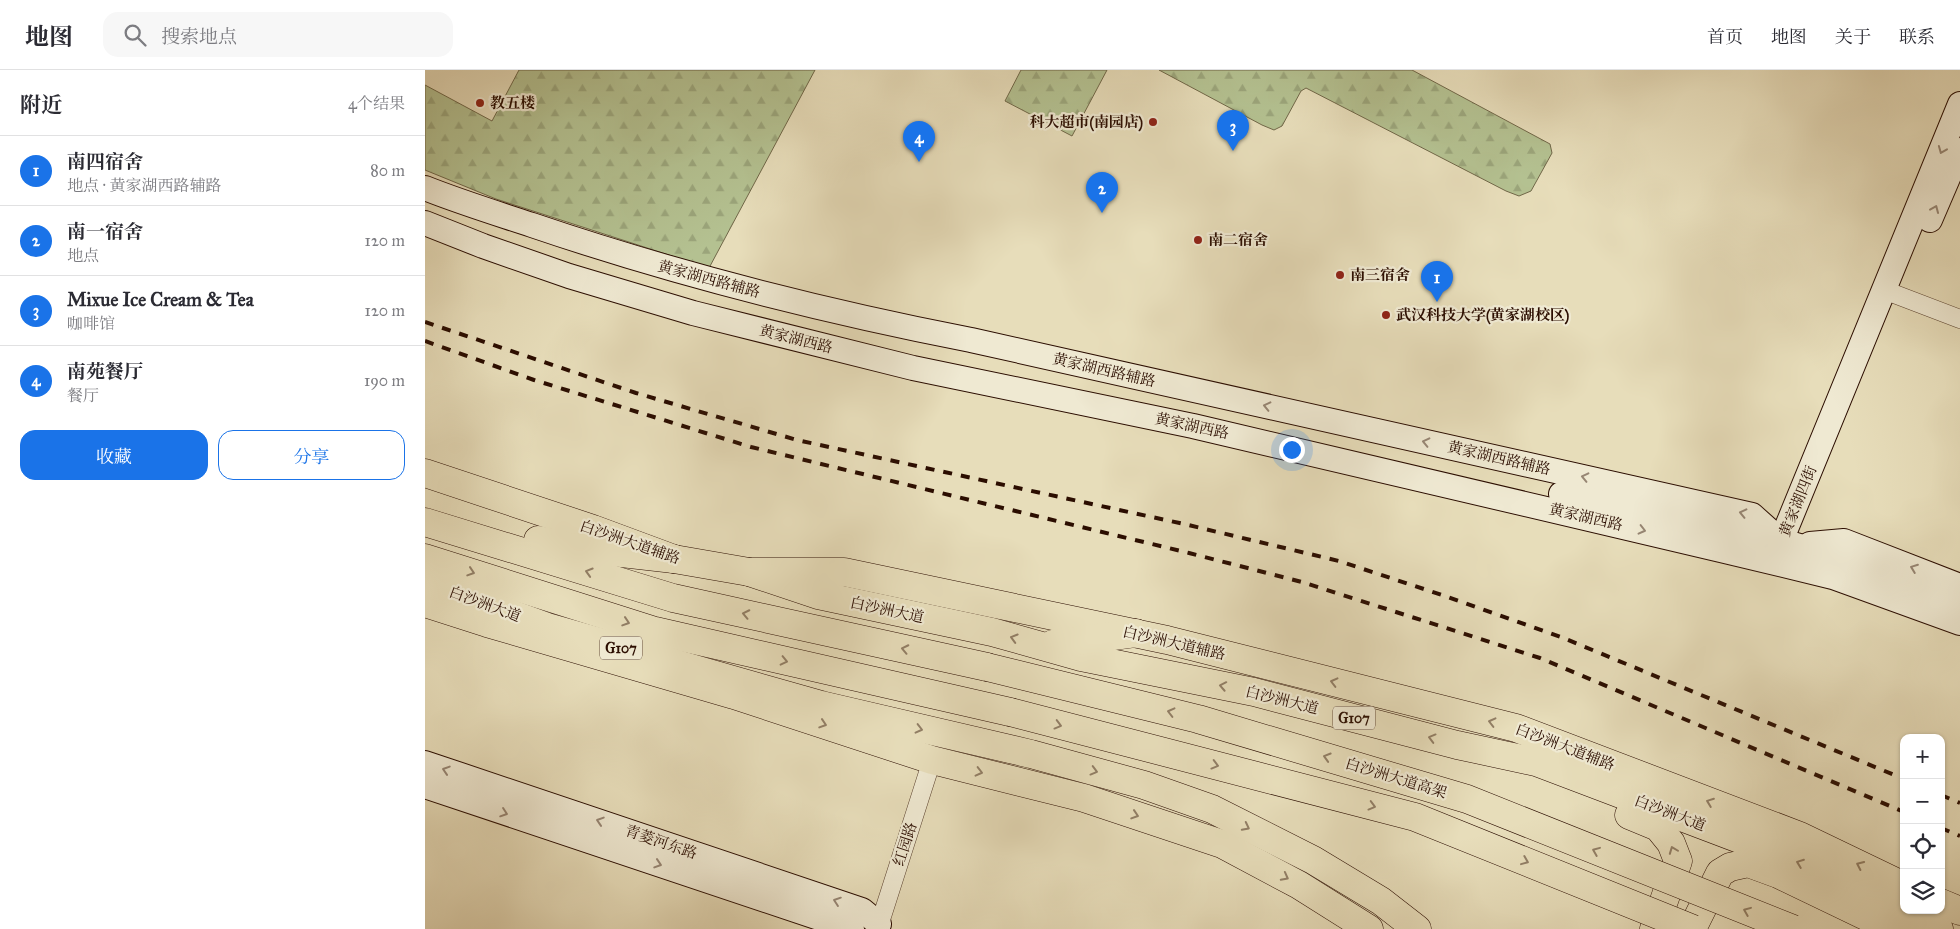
<!DOCTYPE html>
<html lang="zh">
<head>
<meta charset="utf-8">
<style>
  body { margin:0; font-family:"IM FELL Great Primer","Noto Serif SC",serif; background:#f7f7f7; color:#2b2b33 }
  .controls { position:absolute; right:15px; bottom:15px; display:grid; overflow:hidden; border-radius:10px; box-shadow:0 1px 4px #0004 }
  .controls button { width:45px; height:45px; display:grid; place-items:center; padding:0; border:0; border-bottom:1px solid #e1e1e2; background:#fff; color:#2b2b33; font:25px sans-serif }
  .you { position:absolute; left:866px; top:379px; width:18px; height:18px; margin:-12px; border:4px solid #fff; border-radius:50%; background:#1a73e8; box-shadow:0 0 0 8px #1a73e833 }
  .badge { display:grid; place-items:center; width:32px; height:32px; border-radius:50%; background:#1a73e8; color:#fff; font-size:16px; font-weight:700 }
  .pin { position:absolute; translate:-50% -41px; filter:drop-shadow(0 1px 2px #0008) }
  .pin::after { content:''; position:absolute; top:26px; width:18px; height:15px; background:inherit; clip-path:polygon(0 0,100% 0,50% 100%) }
  .list { margin:0; padding:0; list-style:none }
  h2 { display:flex; justify-content:space-between; align-items:center; height:65px; margin:0; padding:0 20px; font-size:21px }
  h2 small { font-size:16px; font-weight:400; color:#7c7c81 }
  .list li { display:grid; grid-template-columns:32px 1fr auto; gap:15px; align-items:center; box-sizing:border-box; height:70px; padding:0 20px; border-top:1px solid #e1e1e2 }
  .list b { display:block; font-size:19px; white-space:nowrap }
  .list p { margin:0; font-size:16px; white-space:nowrap; color:#7c7c81 }
  .list em { font-size:16px; font-style:normal; color:#7c7c81 }
  .actions { display:flex; gap:10px; padding:15px 20px }
  .actions a { flex:1; padding:11px 0; border:1px solid #1a73e8; border-radius:15px; text-align:center; font-size:18px; color:#1a73e8 }
  .actions .main { background:#1a73e8; color:#fff }
  .icon { flex:none; width:28px; height:28px; fill:none; stroke:currentColor; stroke-width:2; stroke-linecap:round; stroke-linejoin:round }
  .map { position:relative; flex:none; width:1535px; height:859px; overflow:hidden }
  header { display:flex; align-items:center; gap:30px; box-sizing:border-box; height:70px; padding:0 25px; background:#fff; border-bottom:1px solid #e1e1e2 }
  header strong { font-size:24px }
  nav { display:flex; gap:28px; margin-inline-start:auto; font-size:18px }
  .search { width:350px; height:45px; background:#f7f7f7; display:flex; align-items:center; gap:12px; box-sizing:border-box; padding:0 18px; border-radius:15px; color:#7c7c81; font-size:19px }
  main { display:flex }
  aside { flex:1; background:#fff }
  .map>svg:first-child { display:block }
  .forest { fill:url(#forest-firs); stroke:#706748 }
  .lines { fill:none; stroke-linecap:round; stroke-linejoin:round }
  .street-casing { stroke:#5a412e; stroke-width:19 }
  .secondary-casing { stroke:#2b0d00; stroke-width:26 }
  .primary-casing { stroke:#2b0d00; stroke-width:29 }
  .highway-casing { stroke:#2b0d00; stroke-width:29 }
  .street { stroke:#efe9d2; stroke-width:18 }
  .secondary { stroke:#efe9d2; stroke-width:24 }
  .primary { stroke:#e7ddba; stroke-width:28 }
  .highway { stroke:#e7ddba; stroke-width:28 }
  .rail { stroke:#2b0d00; stroke-width:4; stroke-dasharray:9 9; stroke-linecap:butt }
  .highway-bridge-casing { stroke:#2b0d00; stroke-width:29; stroke-linecap:butt }
  .highway-bridge { stroke:#e7ddba; stroke-width:28 }
  .oneway { stroke:#978674 }
  .oneway2 { stroke:#927f66 }
  .poi-dot { fill:#8f2418; stroke:#efe9d2; stroke-width:2 }
  .labels { text-anchor:middle; dominant-baseline:central; stroke-width:4.5; stroke-linejoin:round; paint-order:stroke }
  .shield { fill:#efe9d2; stroke:#664f3f; stroke-width:1 }
  .shield-label { font-size:14px; font-weight:bold; fill:#2b0d00 }
  .poi-label { font-size:15px; font-weight:bold; fill:#2b0d00; stroke:#efe9d2; text-anchor:start }
  .street-label { font-size:15px; fill:#2b0d00; stroke:#efe9d2 }
</style>
</head>
<body>
<header>
<strong>地图</strong>
<div class="search"><svg class="icon" aria-label="search" viewBox="0 0 24 24"><circle cx="10" cy="10" r="6"/><path d="M15 15l6 6"/></svg>搜索地点</div>
<nav><a>首页</a><a>地图</a><a>关于</a><a>联系</a></nav>
</header>
<main>
<aside>
<h2>附近<small>4个结果</small></h2>
<ul class="list">
<li><span class="badge">1</span><div><b>南四宿舍</b><p>地点 · 黄家湖西路辅路</p></div><em>80 m</em></li>
<li><span class="badge">2</span><div><b>南一宿舍</b><p>地点</p></div><em>120 m</em></li>
<li><span class="badge">3</span><div><b>Mixue Ice Cream &amp; Tea</b><p>咖啡馆</p></div><em>120 m</em></li>
<li><span class="badge">4</span><div><b>南苑餐厅</b><p>餐厅</p></div><em>190 m</em></li>
</ul>
<div class="actions"><a class="main">收藏</a><a>分享</a></div>
</aside>
<div class="map">
<svg width="1535" height="859" viewBox="0 0 1535 859">
  <defs>
    <pattern id="forest-firs" width="22" height="20" patternUnits="userSpaceOnUse" patternTransform="scale(1.25)"><rect width="22" height="20" fill="#b4c191"/><path d="M5 1l3.5 6h-7zM16 11l3.5 6h-7z" fill="#9ba57b"/></pattern>
  </defs>
  <rect width="100%" height="100%" fill="#e7ddba"/>
  <filter id="stains"><feTurbulence type="fractalNoise" baseFrequency=".004" numOctaves="4"/><feColorMatrix values="0 0 0 0 .2 0 0 0 0 .09 0 0 0 0 .02 0 0 0 .5 -.17"/></filter>
  <radialGradient id="worn" r=".72"><stop offset=".6" stop-color="#630" stop-opacity="0"/><stop offset="1" stop-color="#630" stop-opacity=".3"/></radialGradient>
  <g class="forest">
    <polygon points="94,0 390,0 284,198 71,129 0,100 0,15 67,51"/>
    <polygon points="596,0 682,0 647,66 580,31"/>
    <polygon points="734,0 987,0 1125,74 1127,83 1106,121 1094,126 1081,121 881,18 876,21 857,56 849,60 837,55"/>
  </g>
  <g class="lines">
    <g class="street-casing">
      <g id="street">
        <polyline points="1459,220 1535,249"/>
        <polyline points="453,859 507,690"/>
      </g>
    </g>
    <g class="secondary-casing">
      <g id="secondary">
        <path d="M 0,118 C 35,132 71,143 107,155 C 251,204 398,241 546,270 L 1327,445 L 1355,470"/>
        <polyline points="1505,150 1535,80"/>
        <polyline points="0,153 58,176 144,206 268,243 488,298 768,356 1296,480 1408,507 1535,553"/>
        <polyline points="1136,424 1320,463 1371,475 1415,488 1535,534"/>
        <polyline points="1385,474 1419,471 1535,516"/>
        <polyline points="1356,485 1356,471 1535,34"/>
        <polyline points="0,693 437,840 454,854"/>
        <polyline points="0,716 427,859"/>
      </g>
    </g>
    <g class="primary-casing">
      <g id="primary">
        <polyline points="0,403 168,459 249,489 324,502 419,502 742,570 1091,658 1375,766 1479,816"/>
        <polyline points="0,533 62,553 309,625 507,690 659,728 797,774 874,815 944,859"/>
        <polyline points="1516,833 1535,841"/>
      </g>
    </g>
    <g class="highway-casing">
      <g id="highway">
        <polyline points="0,452 248,528 562,597"/>
        <polyline points="113,470 144,477 249,489"/>
        <polyline points="0,488 230,561 585,642"/>
        <polyline points="324,502 393,525 567,562 656,587 829,622 1032,675 1111,692 1383,795 1514,859"/>
        <polyline points="0,512 122,557 396,635 606,684 719,715 787,739 888,790 956,831 992,859"/>
        <polyline points="628,574 711,563"/>
        <polyline points="1204,745 1233,757 1246,773 1253,791 1229,859"/>
        <polyline points="1435,818 1479,818"/>
        <polyline points="1267,859 1295,803 1305,797 1323,793 1353,804 1453,852 1493,858"/>
      </g>
    </g>
    <use href="#street" class="street"/>
    <use href="#secondary" class="secondary"/>
    <use href="#primary" class="primary"/>
    <use href="#highway" class="highway"/>
    <g class="rail">
      <polyline points="0,252 211,323 372,370 759,454 914,491 1020,526 1136,567 1479,709"/>
      <polyline points="0,271 109,310 326,377 764,483 877,512 1115,588 1479,742"/>
      <polyline points="1516,725 1535,733"/>
      <polyline points="1516,758 1535,766"/>
    </g>
    <g class="highway-bridge-casing">
      <g id="highway-bridge">
        <polyline points="562,597 773,649 1042,729 1368,859"/>
        <polyline points="585,642 990,747 1268,859"/>
      </g>
    </g>
    <use href="#highway-bridge" class="highway-bridge"/>
  </g>
  <defs><path id="oneway-chevron" d="M-2-3.5L2.5 0L-2 3.5" fill="none" stroke-width="1.6" stroke-linecap="round" stroke-linejoin="round" transform="scale(1.25)"/></defs>
  <g class="oneway">
    <use href="#oneway-chevron" transform="translate(1517 80) rotate(112)"/>
    <use href="#oneway-chevron" transform="translate(1510 139) rotate(-67)"/>
    <use href="#oneway-chevron" transform="translate(842 336) rotate(-167)"/>
    <use href="#oneway-chevron" transform="translate(1001 372) rotate(-167)"/>
    <use href="#oneway-chevron" transform="translate(1160 407) rotate(-167)"/>
    <use href="#oneway-chevron" transform="translate(1318 443) rotate(-167)"/>
    <use href="#oneway-chevron" transform="translate(1217 460) rotate(14)"/>
    <use href="#oneway-chevron" transform="translate(1489 498) rotate(-159)"/>
    <use href="#oneway-chevron" transform="translate(21 700) rotate(-162)"/>
    <use href="#oneway-chevron" transform="translate(79 743) rotate(19)"/>
    <use href="#oneway-chevron" transform="translate(175 751) rotate(-162)"/>
    <use href="#oneway-chevron" transform="translate(233 794) rotate(18)"/>
    <use href="#oneway-chevron" transform="translate(412 831) rotate(-161)"/>
  </g>
  <g class="oneway2">
    <use href="#oneway-chevron" transform="translate(46 502) rotate(18)"/>
    <use href="#oneway-chevron" transform="translate(164 502) rotate(-163)"/>
    <use href="#oneway-chevron" transform="translate(321 544) rotate(-168)"/>
    <use href="#oneway-chevron" transform="translate(201 552) rotate(18)"/>
    <use href="#oneway-chevron" transform="translate(589 568) rotate(-164)"/>
    <use href="#oneway-chevron" transform="translate(480 579) rotate(-168)"/>
    <use href="#oneway-chevron" transform="translate(359 591) rotate(13)"/>
    <use href="#oneway-chevron" transform="translate(909 612) rotate(-166)"/>
    <use href="#oneway-chevron" transform="translate(798 616) rotate(-169)"/>
    <use href="#oneway-chevron" transform="translate(746 642) rotate(-166)"/>
    <use href="#oneway-chevron" transform="translate(1067 652) rotate(-166)"/>
    <use href="#oneway-chevron" transform="translate(398 654) rotate(18)"/>
    <use href="#oneway-chevron" transform="translate(633 655) rotate(15)"/>
    <use href="#oneway-chevron" transform="translate(494 659) rotate(14)"/>
    <use href="#oneway-chevron" transform="translate(1007 668) rotate(-165)"/>
    <use href="#oneway-chevron" transform="translate(902 687) rotate(-163)"/>
    <use href="#oneway-chevron" transform="translate(790 695) rotate(15)"/>
    <use href="#oneway-chevron" transform="translate(669 701) rotate(15)"/>
    <use href="#oneway-chevron" transform="translate(554 702) rotate(14)"/>
    <use href="#oneway-chevron" transform="translate(1285 732) rotate(-159)"/>
    <use href="#oneway-chevron" transform="translate(947 736) rotate(15)"/>
    <use href="#oneway-chevron" transform="translate(710 745) rotate(18)"/>
    <use href="#oneway-chevron" transform="translate(821 757) rotate(27)"/>
    <use href="#oneway-chevron" transform="translate(1248 780) rotate(-111)"/>
    <use href="#oneway-chevron" transform="translate(1171 781) rotate(-158)"/>
    <use href="#oneway-chevron" transform="translate(1100 791) rotate(22)"/>
    <use href="#oneway-chevron" transform="translate(1375 793) rotate(-159)"/>
    <use href="#oneway-chevron" transform="translate(1435 795) rotate(-155)"/>
    <use href="#oneway-chevron" transform="translate(860 807) rotate(28)"/>
    <use href="#oneway-chevron" transform="translate(1322 841) rotate(-158)"/>
  </g>
  <g class="poi-dot">
    <circle cx="55" cy="33" r="5"/>
    <circle cx="728" cy="52" r="5"/>
    <circle cx="773" cy="170" r="5"/>
    <circle cx="915" cy="205" r="5"/>
    <circle cx="961" cy="245" r="5"/>
  </g>
  <g class="labels">
    <g class="shield">
      <rect x="175" y="566.5" width="42" height="23" rx="4"/>
      <rect x="908" y="636.5" width="42" height="23" rx="4"/>
    </g>
    <g class="shield-label">
      <text x="196" y="578">G107</text>
      <text x="929" y="648">G107</text>
    </g>
    <g class="poi-label">
      <text x="65" y="33">教五楼</text>
      <text x="718" y="52" text-anchor="end">科大超市(南园店)</text>
      <text x="783" y="170">南二宿舍</text>
      <text x="925" y="205">南三宿舍</text>
      <text x="971" y="245">武汉科技大学(黄家湖校区)</text>
    </g>
    <g class="street-label">
      <text transform="translate(284 209) rotate(15)">黄家湖西路辅路</text>
      <text transform="translate(371 269) rotate(14)">黄家湖西路</text>
      <text transform="translate(679 300) rotate(13)">黄家湖西路辅路</text>
      <text transform="translate(767 356) rotate(12)">黄家湖西路</text>
      <text transform="translate(1074 388) rotate(13)">黄家湖西路辅路</text>
      <text transform="translate(1373 431) rotate(-68)">黄家湖四街</text>
      <text transform="translate(1161 447) rotate(13)">黄家湖西路</text>
      <text transform="translate(205 472) rotate(19)">白沙洲大道辅路</text>
      <text transform="translate(60 534) rotate(20)">白沙洲大道</text>
      <text transform="translate(462 540) rotate(12)">白沙洲大道</text>
      <text transform="translate(749 573) rotate(13)">白沙洲大道辅路</text>
      <text transform="translate(857 630) rotate(14)">白沙洲大道</text>
      <text transform="translate(1140 677) rotate(21)">白沙洲大道辅路</text>
      <text transform="translate(971 708) rotate(17)">白沙洲大道高架</text>
      <text transform="translate(1245 743) rotate(21)">白沙洲大道</text>
      <text transform="translate(236 772) rotate(19)">青菱河东路</text>
      <text transform="translate(480 774) rotate(-72)">红园路</text>
    </g>
  </g>
  <rect width="100%" height="100%" filter="url(#stains)"/>
  <rect width="100%" height="100%" fill="url(#worn)"/>
</svg>
<div class="controls">
<button>+</button>
<button>−</button>
<button><svg class="icon" aria-label="locate" viewBox="0 0 24 24"><circle cx="12" cy="12" r="6"/><path d="M12 2v4M12 18v4M2 12h4M18 12h4"/></svg></button>
<button><svg class="icon" aria-label="layers" viewBox="0 0 24 24"><path d="M12 4l9 5-9 5-9-5zM3 14l9 5 9-5"/></svg></button>
</div>
<div class="you"></div>
<div class="pin badge" style="left:1012px;top:232px">1</div>
<div class="pin badge" style="left:677px;top:143px">2</div>
<div class="pin badge" style="left:808px;top:81px">3</div>
<div class="pin badge" style="left:494px;top:92px">4</div>
</div>
</main>
</body>
</html>
